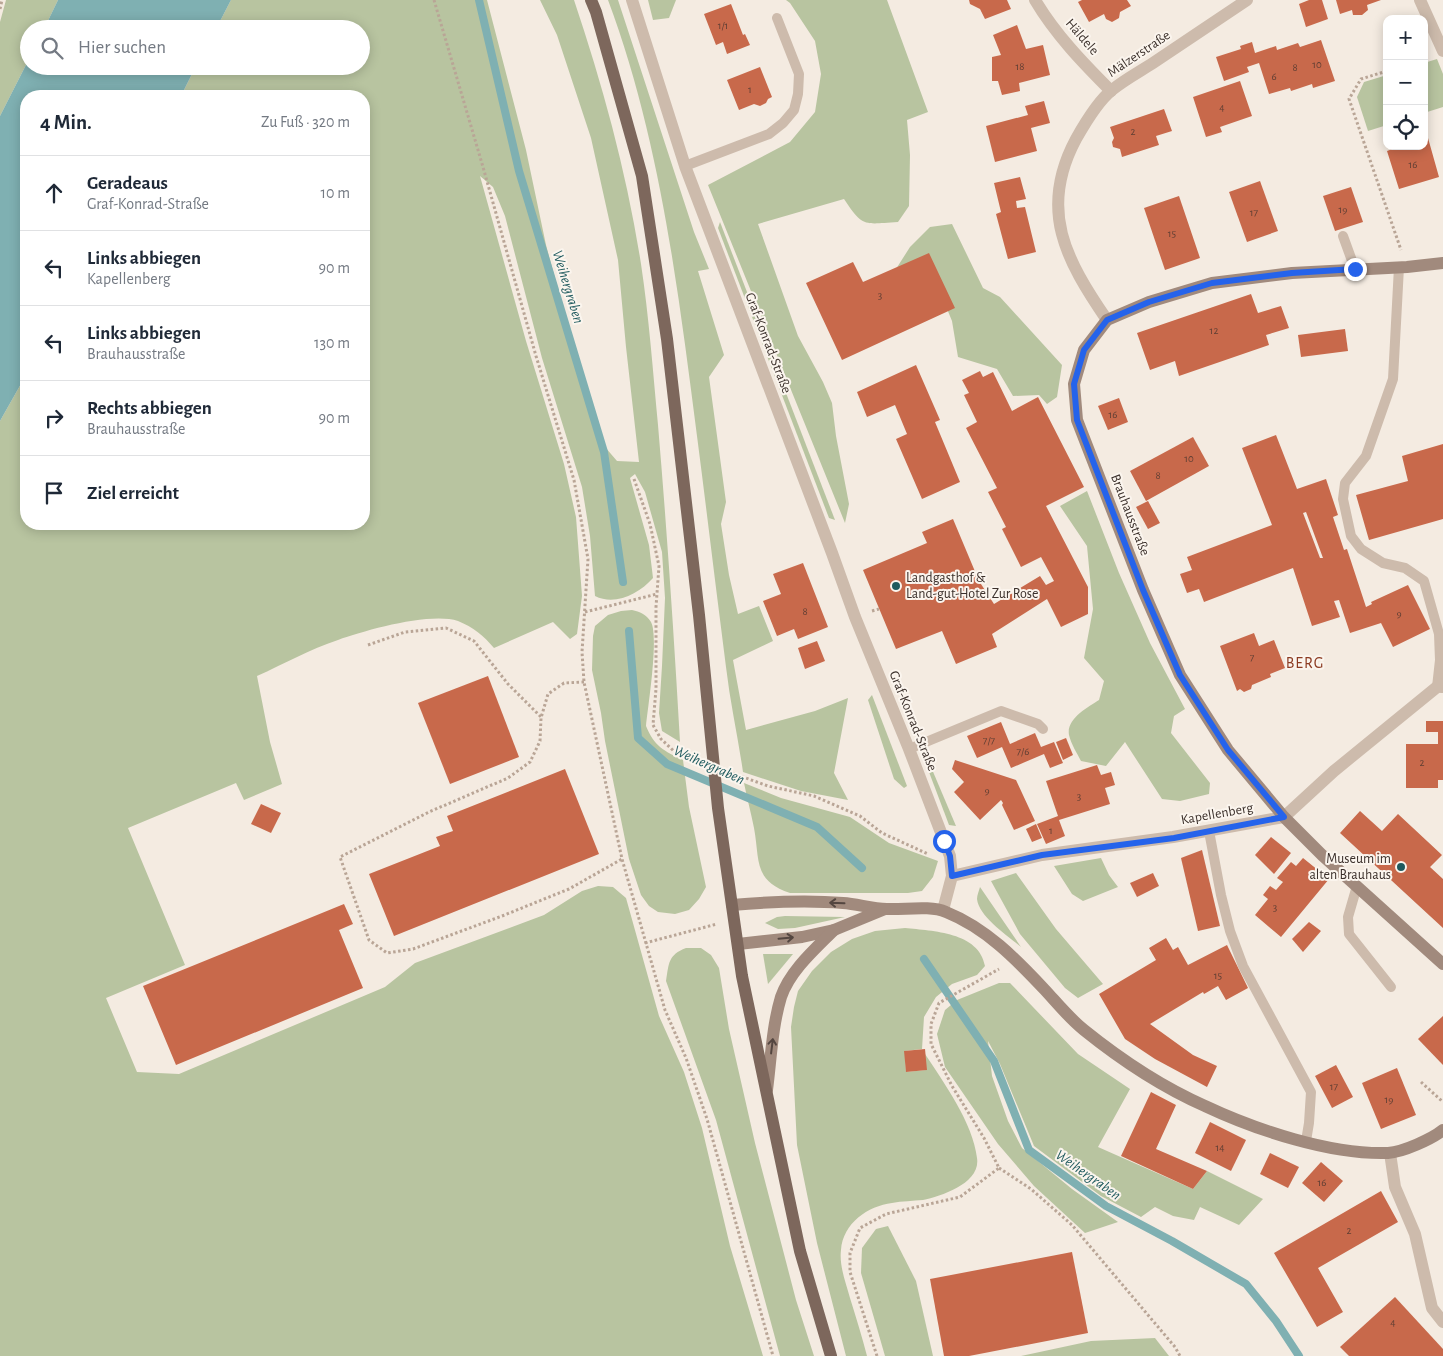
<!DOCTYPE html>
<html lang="de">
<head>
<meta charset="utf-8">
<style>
  body { margin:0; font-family:"Alegreya Sans",sans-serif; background:#f6f6f7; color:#1f2937 }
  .controls { position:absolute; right:15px; top:15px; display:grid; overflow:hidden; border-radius:10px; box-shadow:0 2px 12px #0003 }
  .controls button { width:45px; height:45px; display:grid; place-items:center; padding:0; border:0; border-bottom:1px solid #e0e1e3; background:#fff; color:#1f2937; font:25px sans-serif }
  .stop { position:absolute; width:15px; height:15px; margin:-11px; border:4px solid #2563eb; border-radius:50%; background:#fff }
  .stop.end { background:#2563eb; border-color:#fff; box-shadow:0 1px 5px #0008 }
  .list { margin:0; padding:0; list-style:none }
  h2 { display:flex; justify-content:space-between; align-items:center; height:65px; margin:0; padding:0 20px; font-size:21px }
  h2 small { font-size:16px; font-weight:400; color:#747a83 }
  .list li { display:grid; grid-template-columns:32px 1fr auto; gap:15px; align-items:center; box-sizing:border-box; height:75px; padding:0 20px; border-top:1px solid #e0e1e3 }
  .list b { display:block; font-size:19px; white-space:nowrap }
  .list p { margin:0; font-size:16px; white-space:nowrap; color:#747a83 }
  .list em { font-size:16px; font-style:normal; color:#747a83 }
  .icon { flex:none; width:28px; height:28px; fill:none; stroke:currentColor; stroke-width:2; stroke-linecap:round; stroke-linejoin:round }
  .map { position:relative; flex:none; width:1443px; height:1356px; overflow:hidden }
  .search { position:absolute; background:#fff; box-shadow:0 2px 12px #0003; left:20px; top:20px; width:350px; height:55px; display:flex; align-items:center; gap:12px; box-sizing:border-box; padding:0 18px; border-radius:28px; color:#747a83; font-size:19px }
  .panel { position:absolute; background:#fff; box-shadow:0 2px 12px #0003; left:20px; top:90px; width:350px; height:440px; border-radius:20px }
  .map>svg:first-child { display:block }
  .green { fill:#b8c4a0 }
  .water { fill:#7fb0b2 }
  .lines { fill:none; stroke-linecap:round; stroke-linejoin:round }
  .stream { stroke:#7fb0b2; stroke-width:8 }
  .building { fill:#c8694b; fill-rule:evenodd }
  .path { stroke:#b9a596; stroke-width:3; stroke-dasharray:2.5 2.5; stroke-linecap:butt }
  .lane { stroke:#cdbbac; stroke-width:10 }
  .street { stroke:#cdbbac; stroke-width:12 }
  .secondary { stroke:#a18a7d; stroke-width:12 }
  .primary { stroke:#7d675c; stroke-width:12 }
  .oneway { stroke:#544640 }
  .route { stroke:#2563eb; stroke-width:6 }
  .poi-dot { fill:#1f5a5e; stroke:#fbf5ee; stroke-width:2 }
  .labels { text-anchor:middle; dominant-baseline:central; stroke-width:4; stroke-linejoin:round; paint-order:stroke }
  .number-label { font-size:11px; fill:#5e3e33 }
  .street-label { font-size:14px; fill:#3b302b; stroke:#fbf5ee }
  .poi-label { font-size:14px; fill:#3b302b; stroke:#fbf5ee; text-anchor:start }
  .water-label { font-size:15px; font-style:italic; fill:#1f5a5e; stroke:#fbf5ee }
  .quarter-label { font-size:16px; letter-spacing:1px; fill:#8c3b22; stroke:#fbf5ee }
</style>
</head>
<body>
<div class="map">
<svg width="1443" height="1356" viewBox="0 0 1443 1356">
  <rect width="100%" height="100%" fill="#f4ebe1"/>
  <g class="green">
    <polygon points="6,0 58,0 44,29 29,29 29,59 0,116 0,22"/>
    <path d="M 231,0 L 487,0 L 526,150 L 546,245 L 599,440 L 617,461 L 639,462 L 626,347 L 618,260 L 591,138 L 557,35 L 540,0 L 574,0 C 603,86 627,174 641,264 C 649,317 653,372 658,425 C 667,531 674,636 680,742 L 662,731 L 659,713 L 662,666 L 665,598 L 662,552 L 645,492 L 635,474 L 630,478 L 649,545 L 653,578 C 639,594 615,606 595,596 L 590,536 L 582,487 L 542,358 L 505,216 L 493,187 L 480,176 L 526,341 L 564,464 L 576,517 L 582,596 L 577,634 L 570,639 L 553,622 L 494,648 C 484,636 473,627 458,621 C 430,612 366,630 338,640 C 310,649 284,664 257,676 L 270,742 L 282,784 L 244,800 L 236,783 L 128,828 L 185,965 L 106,998 L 137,1072 L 179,1074 L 385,987 L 415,963 L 544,915 L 582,891 L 598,886 L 613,887 L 626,898 L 659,1016 L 684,1072 L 702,1128 L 730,1246 L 763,1356 L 0,1356 L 0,421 L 26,375 L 26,524 L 364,524 L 364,96 L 181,96 L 196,66 L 361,66 L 361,29 L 216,29 Z"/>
    <path d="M 608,0 L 618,0 L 694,232 L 709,269 L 698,271 L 724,355 L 709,377 L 726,502 L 721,524 L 729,575 L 738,614 L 759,606 L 773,641 L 733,660 L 746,730 L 815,711 L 848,698 L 834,773 L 848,800 L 801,791 L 743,772 C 738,737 730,702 726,667 C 716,590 707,513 697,436 C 678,289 660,139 608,0 Z"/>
    <polygon points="648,0 676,0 669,18 653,20"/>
    <path d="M 786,0 L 887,0 L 928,112 L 907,120 L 910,155 L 909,206 L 898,222 C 864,224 863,228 844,199 L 758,224 L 798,336 L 823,382 L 832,403 L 836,436 L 849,504 L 845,523 L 708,185 L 790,142 L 815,112 L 821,74 L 815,41 L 790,3 Z"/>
    <polygon points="1437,59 1443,74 1443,107 1424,113 1424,63"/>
    <polygon points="1387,75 1387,125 1368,131 1357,97 1364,82"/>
    <polygon points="720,222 835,520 829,518 718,228"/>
    <polygon points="952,224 983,288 1000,297 1062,365 1057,397 1047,404 1039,395 1013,396 997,369 958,357 952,321 926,258 896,269 910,247 930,227"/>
    <path d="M 1087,491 L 1119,573 L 1150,643 L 1185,709 L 1174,716 L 1171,733 L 1210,783 L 1209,794 L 1180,801 L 1162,799 L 1125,742 L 1106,766 L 1081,761 C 1077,753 1071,744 1069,735 C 1066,719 1088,707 1099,700 L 1104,681 L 1084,658 L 1093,609 L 1087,546 L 1060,506 Z"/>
    <path d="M 632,610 C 640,612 646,614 651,622 C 659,637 648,706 646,726 C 654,746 664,751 683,760 L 689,807 L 706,887 L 699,899 L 689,910 L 675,914 L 658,912 L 649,906 L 641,895 L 629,859 L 605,741 L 601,713 L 592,670 L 593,636 L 595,626 L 608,615 L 621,611 Z"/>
    <polygon points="872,695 907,786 904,788 894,779 868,700"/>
    <polygon points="931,767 956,826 949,825 929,772"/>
    <path d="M 744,783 L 781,798 L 850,817 L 889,843 L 938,861 L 933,877 L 922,891 L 908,893 L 790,893 C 753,881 760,860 754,828 C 751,813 747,798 744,783 Z"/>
    <polygon points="1101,858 1109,875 1118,887 1083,901 1072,894 1054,866"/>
    <polygon points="1016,873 1056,929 1103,984 1078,998 1065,988 1020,934 991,881"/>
    <path d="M 980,887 L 1021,947 C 1008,936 979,917 977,899 C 977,895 979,891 980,887 Z"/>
    <polygon points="785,916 845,917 795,928 778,929 765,923 777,917"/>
    <path d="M 905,928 C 933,931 979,932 985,966 L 977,975 L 952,984 L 936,997 L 924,1017 L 922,1049 L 905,1051 L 906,1072 L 926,1070 L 925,1054 C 944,1083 973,1123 977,1158 C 981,1183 942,1196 923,1200 C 913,1201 902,1201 892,1203 C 868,1206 843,1223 841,1250 C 839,1266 846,1283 850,1298 C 856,1317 862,1337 867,1356 L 846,1356 L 817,1243 L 797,1145 L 791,1027 L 794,1007 L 798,991 L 812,971 L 831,952 L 852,939 L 875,931 Z"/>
    <path d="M 686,948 L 701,948 L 711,955 L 719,968 L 729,1029 L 755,1143 L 796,1300 L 814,1356 L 780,1356 L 716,1120 L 666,981 C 669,963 668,955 686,948 Z"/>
    <polygon points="763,954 793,954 768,984"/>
    <polygon points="999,983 1010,983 1078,1054 1130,1089 1098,1147 1193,1189 1207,1171 1263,1199 1239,1225 1200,1207 1194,1220 1173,1216 1155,1207 1141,1217 1101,1196 1034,1146 1000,1064 988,1041 992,1076 1008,1121 1022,1148 1072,1189 1118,1222 1085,1233 1034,1186 998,1144 945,1067 937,1034 945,1010 957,1000"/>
    <polygon points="888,1226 916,1281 933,1356 885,1356 861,1273 862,1248 876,1229"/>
    <polygon points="1155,1338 1169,1356 1021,1356 1091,1341"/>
  </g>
  <g class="water">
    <polygon points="58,0 231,0 216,29 44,29"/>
    <polygon points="29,59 29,66 196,66 181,96 26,96 26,375 0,421 0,116"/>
  </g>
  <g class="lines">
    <g class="stream">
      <polyline points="479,0 519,171 604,452 623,582"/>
      <polyline points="629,631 638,738 667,764 817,827 862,868"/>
      <polyline points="924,959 994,1061 1029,1150 1106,1206 1172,1241 1246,1284 1276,1321 1299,1356"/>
    </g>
  </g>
  <g class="building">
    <polygon points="969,0 1007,0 1011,9 985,19 980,9 970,4"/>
    <polygon points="1082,0 1127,0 1131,6 1120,12 1119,18 1112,22 1106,19 1104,14 1089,22 1078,2"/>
    <polygon points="1309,0 1322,0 1328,19 1306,27 1299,4"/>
    <polygon points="1336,0 1381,0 1367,5 1368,10 1362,15 1353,15 1352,10 1340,14"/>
    <polygon points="731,4 743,35 745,34 750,45 727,54 723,42 716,45 704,14"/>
    <polygon points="1017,25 1026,49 1043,45 1050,75 1019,83 1020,91 1002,95 998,81 992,81 992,57 1001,55 993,35"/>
    <polygon points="1321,40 1335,81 1313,88 1312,84 1291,91 1290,88 1269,94 1259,63 1247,67 1249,72 1224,81 1216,57 1241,49 1240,46 1252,42 1255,53 1276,46 1277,50 1298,43 1300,47"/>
    <polygon points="760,67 772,97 768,99 766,103 760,106 754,104 739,110 727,80"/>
    <polygon points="1240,81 1252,116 1220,127 1222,132 1206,137 1193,97"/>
    <polygon points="1044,101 1050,123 1031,128 1037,151 995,162 986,126 1028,115 1025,106"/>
    <polygon points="1164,109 1172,131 1156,136 1159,145 1122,157 1120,149 1113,147 1112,142 1114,138 1110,127"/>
    <polygon points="1428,138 1439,177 1399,189 1387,151 1395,148 1395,146 1424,146 1424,139"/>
    <polygon points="1020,177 1026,199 1016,201 1017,208 1025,207 1036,252 1008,259 996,214 1001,212 994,183"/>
    <polygon points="1260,181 1278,231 1247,242 1229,192"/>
    <polygon points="1351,187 1363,222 1335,231 1323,196"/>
    <polygon points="1179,196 1200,258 1165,270 1144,208"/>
    <polygon points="929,253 955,308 842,360 806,283 853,262 863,282"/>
    <polygon points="1251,294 1258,313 1281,306 1289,328 1266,335 1269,345 1179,376 1175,361 1150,370 1137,333"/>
    <polygon points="1345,329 1348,351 1301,357 1298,335"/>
    <polygon points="916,365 940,420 935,422 960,482 922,499 896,439 907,434 895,405 867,417 857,392"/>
    <polygon points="980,371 983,377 993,372 1012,411 1038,397 1084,487 1046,506 1088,587 1088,614 1061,627 1047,599 992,634 997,647 956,664 942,631 896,649 863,570 927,543 922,532 953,519 979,581 994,604 1040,576 1046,585 1054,581 1041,557 1021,567 1002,529 1006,527 988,492 997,488 966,428 977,422 964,395 969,393 962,380"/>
    <polygon points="1119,398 1128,422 1108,430 1098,406"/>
    <path d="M 1276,435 L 1297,489 L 1326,479 L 1338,515 L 1333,517 L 1344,550 L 1347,549 L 1366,607 L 1372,604 L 1371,602 L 1408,585 L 1430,629 L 1393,647 L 1381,623 L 1350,633 L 1339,600 L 1334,601 L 1340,617 L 1312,626 L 1293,568 L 1204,602 L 1199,589 L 1187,593 L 1180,574 L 1192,570 L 1187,557 L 1272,525 L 1242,448 ZM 1306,512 L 1323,558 L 1320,558 L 1303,513 Z"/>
    <polygon points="1193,437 1209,466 1146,501 1130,471"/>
    <polygon points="1443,444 1443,519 1369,540 1356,495 1408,481 1402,456"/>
    <polygon points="1148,501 1160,523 1148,529 1136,507"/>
    <polygon points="803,563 828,627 798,639 794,629 777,636 763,601 781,594 773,574"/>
    <polygon points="1254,633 1259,646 1274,640 1285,668 1270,674 1271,677 1252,685 1251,689 1244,692 1240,689 1237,691 1220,646"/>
    <polygon points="817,641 825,661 805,669 798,648"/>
    <polygon points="488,676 519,757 450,784 418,703"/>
    <polygon points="1426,721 1443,721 1443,780 1438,780 1438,788 1406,788 1406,744 1438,744 1438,732 1426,732"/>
    <polygon points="1001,722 1010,744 1035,733 1041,747 1054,742 1063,763 1050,768 1044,754 1011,768 1002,747 977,758 967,736"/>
    <polygon points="1066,738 1073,755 1063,760 1056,742"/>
    <polygon points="955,760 1016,780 1035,821 1014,830 1002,805 1003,803 1001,800 980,820 954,792 964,782 952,769"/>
    <polygon points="1097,765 1101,775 1111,772 1115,785 1105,788 1110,804 1059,820 1065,836 1046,844 1037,824 1058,816 1046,781"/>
    <polygon points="565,769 599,854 394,936 369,874 440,846 436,837 453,831 447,816"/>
    <polygon points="261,804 281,813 271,833 251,824"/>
    <polygon points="1360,811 1382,831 1398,814 1442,855 1430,867 1443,879 1443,928 1340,833"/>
    <polygon points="1036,824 1042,838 1032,842 1026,829"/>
    <polygon points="1271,837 1291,853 1274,874 1255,855"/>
    <polygon points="1202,850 1220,926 1198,931 1181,858"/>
    <polygon points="1303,858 1329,879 1281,937 1255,915 1268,899 1263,895 1270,886 1276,890 1283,882 1277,878 1291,862 1296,866"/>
    <polygon points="1153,873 1159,886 1137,897 1130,883"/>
    <polygon points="344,904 353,924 339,930 363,988 176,1065 143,986"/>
    <polygon points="1309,922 1321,931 1303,952 1292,939"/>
    <polygon points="1166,938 1173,950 1178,947 1188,965 1227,945 1248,988 1226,1000 1218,986 1204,994 1203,992 1150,1024 1193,1055 1217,1066 1207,1087 1155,1059 1125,1039 1099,994 1156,960 1149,948"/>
    <polygon points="1443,1016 1443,1065 1418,1039"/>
    <polygon points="925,1049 927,1070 906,1072 904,1051"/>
    <polygon points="1336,1065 1353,1097 1332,1108 1315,1076"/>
    <polygon points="1397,1068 1416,1115 1381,1129 1362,1083"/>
    <polygon points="1151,1092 1176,1105 1156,1149 1207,1171 1193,1189 1121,1156"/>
    <polygon points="1210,1122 1246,1140 1231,1171 1195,1153"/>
    <polygon points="1270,1153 1299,1167 1288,1188 1260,1174"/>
    <polygon points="1321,1162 1343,1181 1324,1202 1302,1183"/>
    <polygon points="1381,1191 1398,1222 1318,1268 1343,1312 1317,1327 1274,1253"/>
    <polygon points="1072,1252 1088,1333 969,1356 944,1356 930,1279"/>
    <polygon points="1395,1297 1443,1349 1443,1356 1349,1356 1340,1347"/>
  </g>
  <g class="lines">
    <g class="path">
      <polyline points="434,0 483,167 536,356 574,480 588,559 582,652 584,682 622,859 665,1010 686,1058 707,1119 773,1356"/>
      <polyline points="0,9 2,0"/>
      <polyline points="1387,71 1361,79 1349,99 1401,250"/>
      <polyline points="634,479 650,524 659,566 656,607 656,689 653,725 661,739 677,754 695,761"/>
      <polyline points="872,611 879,609"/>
      <polyline points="585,612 657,594"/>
      <polyline points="368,645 405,632 446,628 474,641 508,684 541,717"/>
      <polyline points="584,682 564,683 548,694 541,718 540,741 530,762 508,778 429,812 340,857 369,940 387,953 413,949 502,916 569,889 622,859"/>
      <polyline points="732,773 768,786 814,796 860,816 882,833 928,854"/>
      <polyline points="645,943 717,924"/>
      <polyline points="1421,1082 1443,1102"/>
      <polyline points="999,1168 1031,1189 1072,1225 1175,1347 1180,1356"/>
      <polyline points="877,1356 850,1272 850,1253 860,1228 886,1214 960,1197 999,1168 984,1138 952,1086 931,1044 931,1024 939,1003 999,969"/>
    </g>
    <g class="lane">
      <polyline points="685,166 769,134 783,123 794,110 798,94 799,74 777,18"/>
      <polyline points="1343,236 1355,269"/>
      <polyline points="1399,267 1393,379 1366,456 1345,483 1343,499 1351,536 1361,549 1383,563 1405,568 1424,581 1439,634 1440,660 1437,687 1442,688"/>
      <polyline points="909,749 1001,711 1038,724 1043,729"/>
      <polyline points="1209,831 1221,895 1230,931 1243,966 1311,1092 1309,1123 1306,1141"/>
      <polyline points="1357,886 1348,917 1349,934 1391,987"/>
    </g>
    <g class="street">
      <polyline points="632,0 685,166 832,553 855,617 909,749 950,856 952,876 943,910"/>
      <path d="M 1035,0 C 1055,34 1083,63 1111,91"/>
      <polyline points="1420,0 1443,51"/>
      <path d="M 1107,320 C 1066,260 1038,210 1076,139 C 1085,123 1098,101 1112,90 C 1124,80 1139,72 1153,63 C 1184,42 1216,21 1247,0"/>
      <polyline points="952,876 1042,855 1173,837 1284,817 1334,771 1437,687 1443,684"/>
      <polyline points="1390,1153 1395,1187 1415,1234 1432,1308 1443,1322"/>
    </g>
    <g class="secondary">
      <polyline points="1443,263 1407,267 1292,273 1212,283 1149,302 1107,320 1084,350 1074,384 1077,420 1143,590 1180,675 1228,750 1284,817 1322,855 1443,964"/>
      <path d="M 732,905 C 766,902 809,900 843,903 C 858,904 872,909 887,909 C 904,910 930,905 946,912 C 986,928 1016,959 1045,990 C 1057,1003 1069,1018 1084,1030 C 1120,1059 1162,1087 1205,1106 C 1256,1130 1331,1155 1388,1153 C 1403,1152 1432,1139 1443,1130"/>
      <polyline points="738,944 802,937 834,930 885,909"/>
      <path d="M 767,1090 C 771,1059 772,1027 781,997 C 790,971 814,950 834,930"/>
    </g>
    <polyline class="primary" points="591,0 596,12 642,176 667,339 699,615 718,808 742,976 800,1251 831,1356"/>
  </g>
  <defs><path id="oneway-shaft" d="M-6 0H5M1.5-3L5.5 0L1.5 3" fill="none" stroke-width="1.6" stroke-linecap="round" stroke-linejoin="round" transform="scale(1.25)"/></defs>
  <g class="oneway">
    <use href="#oneway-shaft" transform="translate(837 903) rotate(-178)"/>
    <use href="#oneway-shaft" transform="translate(786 938) rotate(-5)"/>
    <use href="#oneway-shaft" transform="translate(772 1046) rotate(-83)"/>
  </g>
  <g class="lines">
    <polyline class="route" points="944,841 950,856 952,876 1042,855 1174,838 1284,817 1228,750 1180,675 1143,590 1077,420 1074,384 1084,350 1107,320 1149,302 1212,283 1292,273 1355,269"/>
  </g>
  <g class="poi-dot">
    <circle cx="896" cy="586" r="5"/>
    <circle cx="1401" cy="867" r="5"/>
  </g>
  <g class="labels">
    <g class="number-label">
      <text x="723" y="25">1/1</text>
      <text x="1317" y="64">10</text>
      <text x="1020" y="66">18</text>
      <text x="1295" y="67">8</text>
      <text x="1274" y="76">6</text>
      <text x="750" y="89">1</text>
      <text x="1222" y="107">4</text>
      <text x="1133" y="131">2</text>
      <text x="1413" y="164">16</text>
      <text x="1343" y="209">19</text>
      <text x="1254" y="212">17</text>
      <text x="1172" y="233">15</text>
      <text x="880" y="295">3</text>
      <text x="1214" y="330">12</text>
      <text x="1113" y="414">16</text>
      <text x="1189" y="458">10</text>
      <text x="1158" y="475">8</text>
      <text x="805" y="611">8</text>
      <text x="1399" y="613">9</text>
      <text x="1252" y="657">7</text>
      <text x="989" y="740">7/7</text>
      <text x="1023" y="751">7/6</text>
      <text x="1422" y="762">2</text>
      <text x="987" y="790">9</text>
      <text x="1079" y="796">3</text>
      <text x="1051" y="830">1</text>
      <text x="1275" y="907">3</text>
      <text x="1218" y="975">15</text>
      <text x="1334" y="1086">17</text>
      <text x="1389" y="1099">19</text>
      <text x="1220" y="1147">14</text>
      <text x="1322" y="1182">16</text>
      <text x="1349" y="1230">2</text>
      <text x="1393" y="1322">4</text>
    </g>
    <g class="street-label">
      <text transform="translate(1082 37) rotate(49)">Häldele</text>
      <text transform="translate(1139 54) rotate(-34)">Mälzerstraße</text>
      <text transform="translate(768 343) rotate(69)">Graf-Konrad-Straße</text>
      <text transform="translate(1130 515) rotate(69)">Brauhausstraße</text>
      <text transform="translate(913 721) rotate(68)">Graf-Konrad-Straße</text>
      <text transform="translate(1217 814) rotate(-10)">Kapellenberg</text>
    </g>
    <g class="poi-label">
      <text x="906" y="578">Landgasthof &amp;<tspan x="906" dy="16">Land-gut-Hotel Zur Rose</tspan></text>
      <text x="1391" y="859" text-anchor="end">Museum im<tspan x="1391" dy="16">alten Brauhaus</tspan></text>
    </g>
    <g class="water-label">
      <text transform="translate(568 287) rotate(73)">Weihergraben</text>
      <text transform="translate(709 765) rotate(24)">Weihergraben</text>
      <text transform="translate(1088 1175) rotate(35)">Weihergraben</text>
    </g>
    <g class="quarter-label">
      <text x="1305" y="663">BERG</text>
    </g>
  </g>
</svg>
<div class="controls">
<button>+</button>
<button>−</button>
<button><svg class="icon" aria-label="locate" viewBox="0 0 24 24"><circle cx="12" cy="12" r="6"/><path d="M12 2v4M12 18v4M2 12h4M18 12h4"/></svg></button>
</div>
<div class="stop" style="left:944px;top:841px"></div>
<div class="stop end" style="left:1355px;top:269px"></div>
<div class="search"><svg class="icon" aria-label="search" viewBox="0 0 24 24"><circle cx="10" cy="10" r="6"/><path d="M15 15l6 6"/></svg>Hier suchen</div>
<section class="panel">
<h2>4 Min.<small>Zu Fuß · 320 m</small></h2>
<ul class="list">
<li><svg class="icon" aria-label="ahead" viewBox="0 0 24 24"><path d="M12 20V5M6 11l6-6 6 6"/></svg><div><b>Geradeaus</b><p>Graf-Konrad-Straße</p></div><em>10 m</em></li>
<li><svg class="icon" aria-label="left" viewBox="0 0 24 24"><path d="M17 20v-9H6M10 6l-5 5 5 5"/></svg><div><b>Links abbiegen</b><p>Kapellenberg</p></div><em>90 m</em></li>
<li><svg class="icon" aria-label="left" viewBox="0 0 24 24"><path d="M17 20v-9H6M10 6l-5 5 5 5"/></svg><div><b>Links abbiegen</b><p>Brauhausstraße</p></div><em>130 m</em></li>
<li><svg class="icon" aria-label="right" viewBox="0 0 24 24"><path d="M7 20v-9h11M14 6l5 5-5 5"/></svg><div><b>Rechts abbiegen</b><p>Brauhausstraße</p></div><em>90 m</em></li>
<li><svg class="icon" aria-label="arrive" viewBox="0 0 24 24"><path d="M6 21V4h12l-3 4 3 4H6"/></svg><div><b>Ziel erreicht</b></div></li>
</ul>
</section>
</div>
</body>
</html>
